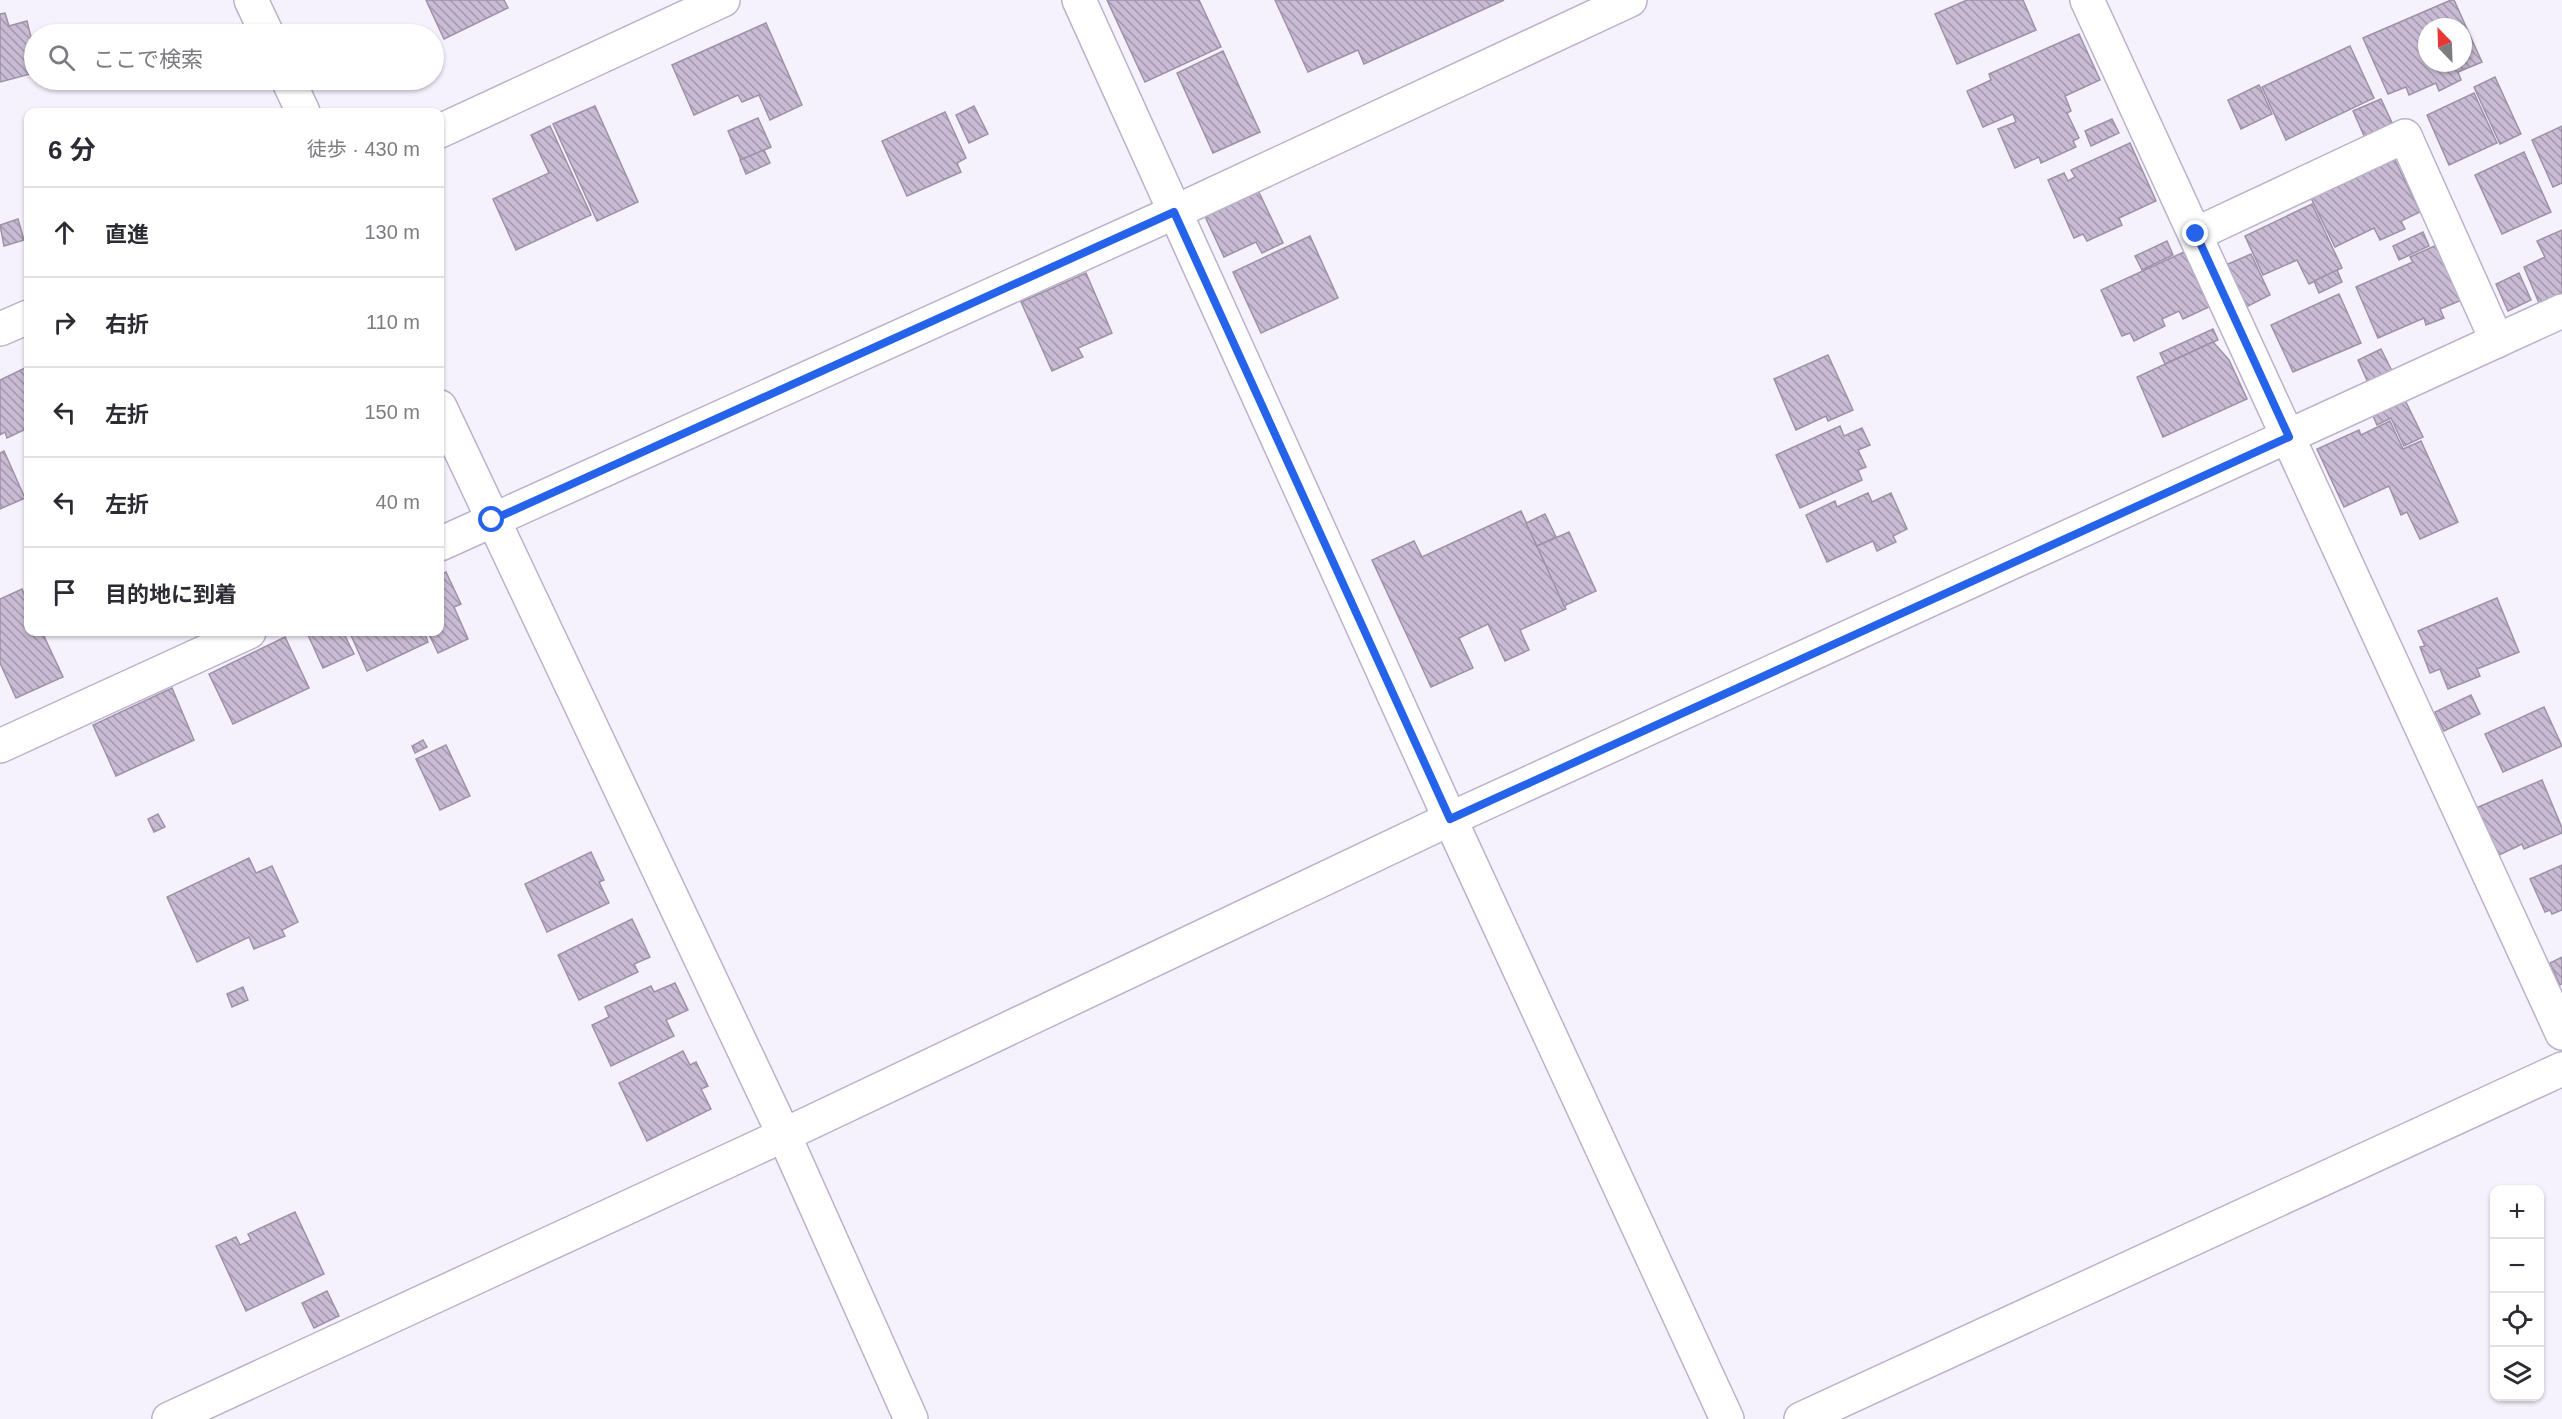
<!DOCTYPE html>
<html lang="ja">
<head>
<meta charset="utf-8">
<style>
  body { margin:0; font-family:Arial,"Noto Sans JP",sans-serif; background:#f7f7f7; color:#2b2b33 }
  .controls { position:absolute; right:18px; bottom:18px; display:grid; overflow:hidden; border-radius:12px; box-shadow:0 2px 4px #0004 }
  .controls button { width:54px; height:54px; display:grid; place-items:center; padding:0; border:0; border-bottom:2px solid #e1e1e2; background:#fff; color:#2b2b33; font:30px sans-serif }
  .compass { position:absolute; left:2418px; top:18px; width:54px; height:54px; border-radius:50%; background:#fff; box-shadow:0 2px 4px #0004; rotate:337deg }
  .stop { position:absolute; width:18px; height:18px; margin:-14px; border:4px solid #2563eb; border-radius:50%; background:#fff }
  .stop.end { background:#2563eb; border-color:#fff; box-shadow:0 2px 6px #0008 }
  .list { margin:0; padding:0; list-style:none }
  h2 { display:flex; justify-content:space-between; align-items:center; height:78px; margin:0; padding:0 24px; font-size:26px }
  h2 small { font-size:20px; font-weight:400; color:#7c7c81 }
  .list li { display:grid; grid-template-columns:39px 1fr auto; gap:18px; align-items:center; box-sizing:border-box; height:90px; padding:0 24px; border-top:2px solid #e1e1e2 }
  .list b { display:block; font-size:22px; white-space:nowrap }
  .list em { font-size:20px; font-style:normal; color:#7c7c81 }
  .icon { flex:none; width:33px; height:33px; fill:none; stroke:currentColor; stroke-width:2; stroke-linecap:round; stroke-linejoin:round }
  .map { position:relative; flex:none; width:2562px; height:1419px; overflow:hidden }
  .search { position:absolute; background:#fff; box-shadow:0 2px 4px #0004; left:24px; top:24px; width:420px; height:66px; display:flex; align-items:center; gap:15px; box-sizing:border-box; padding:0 21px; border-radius:33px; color:#7c7c81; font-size:22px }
  .panel { position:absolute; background:#fff; box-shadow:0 2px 4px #0004; left:24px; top:108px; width:420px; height:528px; border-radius:12px }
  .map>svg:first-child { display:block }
  .building { fill:url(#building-back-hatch); stroke:#9e91a8; stroke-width:1.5; fill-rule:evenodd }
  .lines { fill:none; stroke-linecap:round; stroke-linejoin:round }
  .minor-casing { stroke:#bbb2cb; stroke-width:36 }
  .minor { stroke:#fff; stroke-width:33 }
  .route { stroke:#2563eb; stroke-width:8 }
</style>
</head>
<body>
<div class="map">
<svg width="2562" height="1419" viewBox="0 0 2562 1419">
  <defs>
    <pattern id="building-back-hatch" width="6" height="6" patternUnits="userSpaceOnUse" patternTransform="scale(1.5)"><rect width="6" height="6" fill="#c8bbd3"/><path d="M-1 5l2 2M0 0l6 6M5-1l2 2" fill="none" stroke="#a398ac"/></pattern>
  </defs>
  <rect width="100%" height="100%" fill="#f6f2fd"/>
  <g class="building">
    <polygon points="426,0 504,0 508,8 444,39"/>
    <polygon points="1107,0 1199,0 1221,47 1145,82"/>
    <polygon points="1275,0 1504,0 1364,64 1358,50 1308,72"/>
    <polygon points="1967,0 2023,0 2036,30 1957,64 1935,14"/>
    <path d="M 2451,0 L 2454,0 L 2482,62 L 2458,72 L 2461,80 L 2439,91 L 2436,83 L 2409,95 L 2406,87 L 2388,94 L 2363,38 ZM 2427,27 L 2463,27 L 2463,63 L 2427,63 Z"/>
    <polygon points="5,13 9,26 27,21 34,49 34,73 0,82 0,14"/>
    <polygon points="766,23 802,105 770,120 759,95 742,102 738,95 694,115 672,65"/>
    <polygon points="2079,34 2100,80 2065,96 2071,111 2067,113 2079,138 2073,141 2076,147 2041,163 2039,157 2015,168 1998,129 2016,122 2013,114 1983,127 1967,91 1991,80 1989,74"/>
    <polygon points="2350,46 2374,98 2286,140 2262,87"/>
    <polygon points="1223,51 1260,132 1213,153 1177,73"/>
    <polygon points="2495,77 2521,134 2500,144 2474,87"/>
    <polygon points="2259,85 2272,114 2241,129 2228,100"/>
    <polygon points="2474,93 2497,143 2449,165 2427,115"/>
    <polygon points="2381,99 2393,125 2365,138 2353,111"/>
    <polygon points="595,106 638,202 597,221 553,124"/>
    <polygon points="974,106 988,134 969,143 956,115"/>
    <polygon points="945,112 966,158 957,163 961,172 907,196 882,141"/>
    <polygon points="758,118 771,147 741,160 728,131"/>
    <polygon points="2112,119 2119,133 2091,146 2085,131"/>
    <polygon points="550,126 591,215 516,250 493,199 549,173 531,135"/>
    <polygon points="2562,126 2562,183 2553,187 2532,140"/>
    <polygon points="2130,143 2156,201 2119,218 2122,225 2087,241 2083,234 2074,238 2048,180 2064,173 2068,181 2075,177 2071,170"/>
    <polygon points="764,150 770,163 746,174 740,160"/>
    <polygon points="2524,152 2551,212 2502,234 2475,175"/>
    <polygon points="2392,154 2420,212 2401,221 2405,229 2380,240 2374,228 2335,247 2309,194"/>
    <polygon points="1256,186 1283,243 1262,253 1256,242 1224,257 1203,212"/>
    <polygon points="2312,204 2342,268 2309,284 2297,260 2263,275 2245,236"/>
    <polygon points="18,219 24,240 4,246 0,225"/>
    <polygon points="2562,230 2562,293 2539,303 2524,267 2545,257 2537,241"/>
    <polygon points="2423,232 2429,246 2399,260 2393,246"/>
    <polygon points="1310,236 1338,298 1261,333 1233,272"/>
    <polygon points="2167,241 2173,255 2142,270 2135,256"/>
    <polygon points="2439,244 2464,299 2440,309 2444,318 2426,325 2424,318 2378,338 2356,287 2413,262 2410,257"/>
    <polygon points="2184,252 2209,307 2183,319 2179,311 2162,319 2165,326 2134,341 2130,333 2122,336 2101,290"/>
    <polygon points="2251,254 2270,295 2246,307 2226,265"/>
    <polygon points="2337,270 2342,282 2319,293 2314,281"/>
    <polygon points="1086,273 1112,333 1078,348 1083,357 1052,371 1021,302"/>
    <polygon points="2519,273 2531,300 2508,311 2496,284"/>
    <polygon points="2339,294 2361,343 2293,372 2271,325"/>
    <polygon points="2213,329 2218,340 2165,364 2160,353"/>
    <polygon points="2213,342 2229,360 2247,399 2163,437 2137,377"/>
    <polygon points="2381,349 2393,373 2369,385 2358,360"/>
    <polygon points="1828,355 1853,410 1828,421 1826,416 1796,430 1774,379"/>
    <polygon points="27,367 28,428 7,438 5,432 0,435 0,380"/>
    <polygon points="2403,396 2423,437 2404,446 2391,418 2377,425 2371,411"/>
    <polygon points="2390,421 2403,449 2421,441 2458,522 2420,539 2407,512 2401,515 2389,486 2344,507 2317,449 2359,430 2361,435"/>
    <polygon points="1840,426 1844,436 1862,428 1870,445 1858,450 1866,467 1858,470 1862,480 1800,508 1776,455"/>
    <polygon points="4,451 25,498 0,509 0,453"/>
    <polygon points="1868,493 1872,502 1891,493 1907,529 1893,536 1896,542 1877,551 1873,541 1827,562 1806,515 1835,501 1837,507"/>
    <polygon points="1521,511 1566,609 1520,630 1529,650 1505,661 1488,624 1459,638 1473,668 1431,687 1372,560 1414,541 1422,557"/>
    <polygon points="1545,514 1556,537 1537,546 1526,523"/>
    <polygon points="1569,532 1596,591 1564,606 1537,546"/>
    <polygon points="446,572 461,604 454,607 468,639 438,653 428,632 440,632 440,575"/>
    <polygon points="22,589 28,603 28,632 42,632 63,677 16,698 0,663 0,599"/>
    <polygon points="2497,598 2519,652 2477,669 2480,676 2448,689 2440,669 2430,673 2420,647 2425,646 2418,631"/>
    <polygon points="315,632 343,632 354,654 323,668 308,635"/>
    <polygon points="353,632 424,632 428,642 367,671 350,633"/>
    <polygon points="285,637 309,688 233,724 209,674"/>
    <polygon points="172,688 194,740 116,776 93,725"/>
    <polygon points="2471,695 2480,714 2444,731 2435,712"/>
    <polygon points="2544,707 2562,746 2503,772 2485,734"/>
    <polygon points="423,740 427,747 415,753 412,746"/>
    <polygon points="446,745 470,796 440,810 416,759"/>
    <polygon points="2542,780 2562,828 2562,833 2524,849 2522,844 2497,856 2476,808"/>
    <polygon points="158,814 165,827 154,832 148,819"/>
    <polygon points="591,852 604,880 599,882 609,903 547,932 525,884"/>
    <polygon points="249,858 256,873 272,866 298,922 282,930 285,936 254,949 249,937 197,962 167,897"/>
    <polygon points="2562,865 2562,910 2552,914 2550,910 2545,912 2530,879"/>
    <polygon points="632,919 650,957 634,964 638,972 579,1000 558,955"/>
    <polygon points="2562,957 2562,984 2560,985 2550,963"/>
    <polygon points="675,983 688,1010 666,1020 674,1036 611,1066 592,1025 609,1017 605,1007 651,986 654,992"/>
    <polygon points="243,987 248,1000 232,1007 227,994"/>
    <polygon points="683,1051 690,1065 696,1062 708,1086 701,1089 711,1109 647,1141 619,1083"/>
    <polygon points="295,1212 324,1274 246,1311 216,1246 236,1237 240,1245 251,1240 248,1234"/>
    <polygon points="327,1291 339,1316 314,1328 302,1303"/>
  </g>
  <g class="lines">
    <g class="minor-casing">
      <g id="minor">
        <polyline points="251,0 267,34"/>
        <polyline points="1079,0 1450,819 1727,1419"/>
        <polyline points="2087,0 2562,1033"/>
        <polyline points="288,80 303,112"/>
        <polyline points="440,131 723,0"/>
        <polyline points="2196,234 2405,136 2497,341"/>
        <polyline points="0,329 28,317"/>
        <polyline points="440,407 784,1135 911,1419"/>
        <polyline points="440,544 1175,212 1630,0"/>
        <polyline points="0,746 249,632"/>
        <polyline points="169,1419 784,1135 1450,819 2562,311"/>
        <polyline points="1801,1419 2562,1069"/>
      </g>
    </g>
    <use href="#minor" class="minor"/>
  </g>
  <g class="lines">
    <polyline class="route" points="492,520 1174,212 1450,819 2289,437 2196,234"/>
  </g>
</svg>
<div class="controls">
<button>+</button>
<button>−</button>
<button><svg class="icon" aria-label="locate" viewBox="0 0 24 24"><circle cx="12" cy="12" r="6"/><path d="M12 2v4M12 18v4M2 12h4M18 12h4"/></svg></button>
<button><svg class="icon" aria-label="layers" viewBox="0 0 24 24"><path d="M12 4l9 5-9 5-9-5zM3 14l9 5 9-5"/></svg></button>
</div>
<svg class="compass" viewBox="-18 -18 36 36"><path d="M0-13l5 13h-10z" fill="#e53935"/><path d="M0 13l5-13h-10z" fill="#7c7c81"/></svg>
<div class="stop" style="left:492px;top:520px"></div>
<div class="stop end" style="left:2196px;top:234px"></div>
<div class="search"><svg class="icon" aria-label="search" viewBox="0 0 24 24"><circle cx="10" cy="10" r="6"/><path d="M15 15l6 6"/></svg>ここで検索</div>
<section class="panel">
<h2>6 分<small>徒歩 · 430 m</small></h2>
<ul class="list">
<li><svg class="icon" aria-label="ahead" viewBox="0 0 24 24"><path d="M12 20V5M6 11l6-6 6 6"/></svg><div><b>直進</b></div><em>130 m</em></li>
<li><svg class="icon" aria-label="right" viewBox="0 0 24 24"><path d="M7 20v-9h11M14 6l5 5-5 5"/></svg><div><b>右折</b></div><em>110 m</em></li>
<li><svg class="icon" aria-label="left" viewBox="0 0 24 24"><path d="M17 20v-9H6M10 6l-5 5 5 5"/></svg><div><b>左折</b></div><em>150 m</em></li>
<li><svg class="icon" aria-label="left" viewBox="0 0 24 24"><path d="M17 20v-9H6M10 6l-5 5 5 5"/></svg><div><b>左折</b></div><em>40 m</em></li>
<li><svg class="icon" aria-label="arrive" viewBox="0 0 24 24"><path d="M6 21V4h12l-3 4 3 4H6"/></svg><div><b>目的地に到着</b></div></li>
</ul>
</section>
</div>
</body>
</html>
